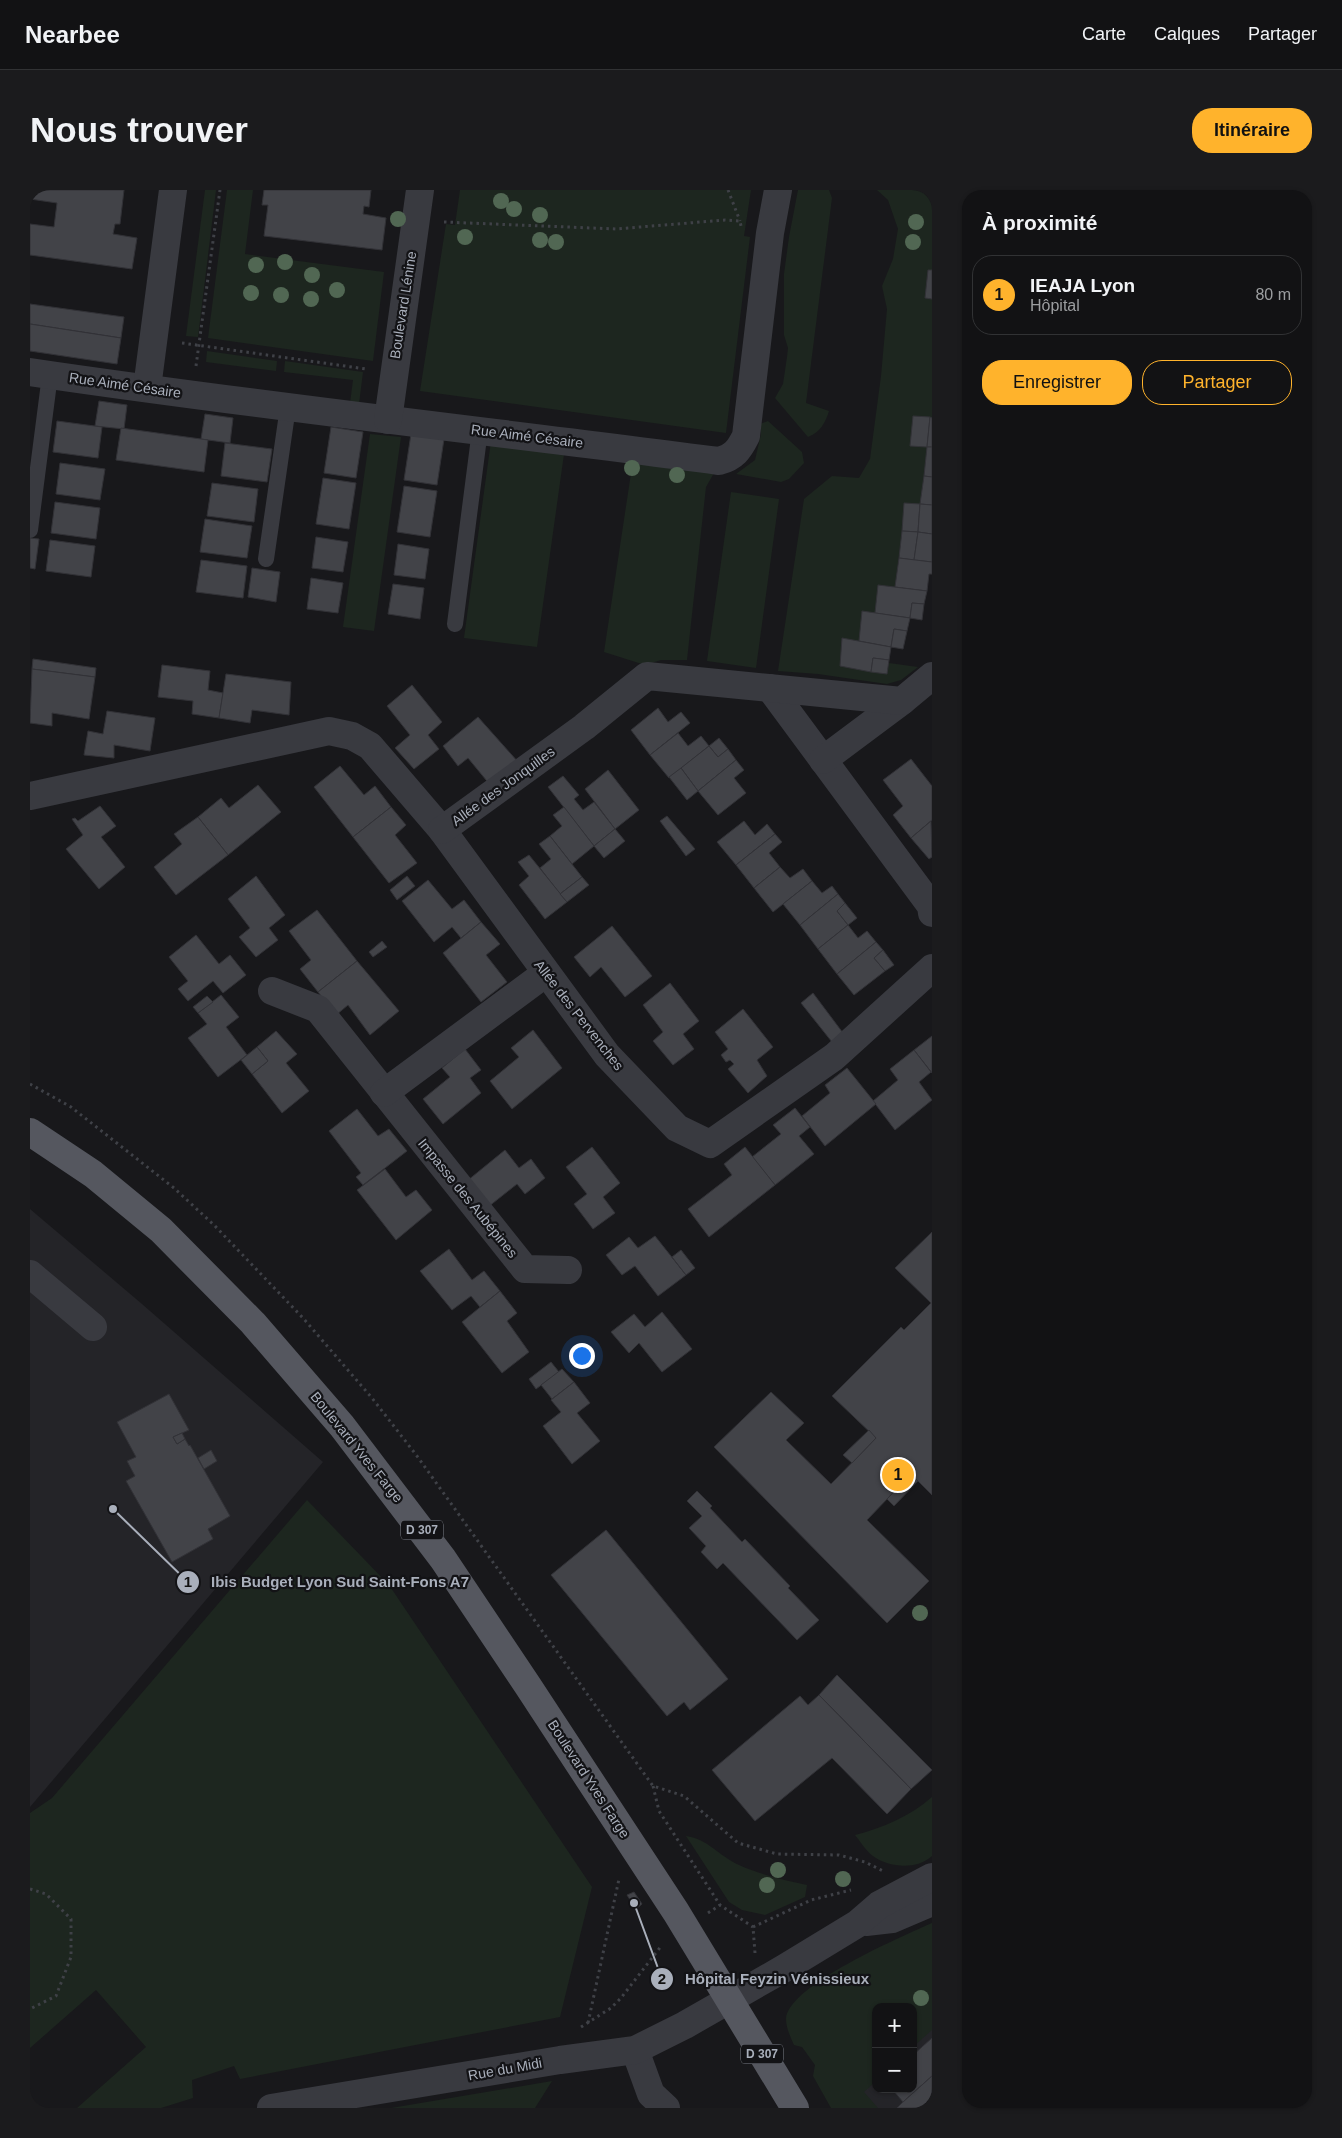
<!DOCTYPE html>
<html lang="fr">
<head>
<meta charset="utf-8">
<style>
  body { margin:0; font-family:Helvetica,sans-serif; background:#1b1b1d; color:#f1f3f6 }
  .controls { position:absolute; right:15px; bottom:15px; display:grid; overflow:hidden; border-radius:10px; box-shadow:0 1px 4px #0004 }
  .controls button { width:45px; height:45px; display:grid; place-items:center; padding:0; border:0; border-bottom:1px solid #313234; background:#121214; color:#f1f3f6; font:25px sans-serif }
  .you { position:absolute; left:551px; top:1165px; width:18px; height:18px; margin:-12px; border:4px solid #fff; border-radius:50%; background:#1a73e8; box-shadow:0 0 0 8px #1a73e833 }
  .badge { display:grid; place-items:center; width:32px; height:32px; border-radius:50%; background:#ffb32c; color:#111; font-size:16px; font-weight:700 }
  .pin { position:absolute; translate:-50% -50%; border:2px solid #fff; box-shadow:0 1px 5px #0006 }
  .list { margin:0; padding:0; list-style:none }
  h2 { display:flex; justify-content:space-between; align-items:center; height:65px; margin:0; padding:0 20px; font-size:21px }
  h2 small { font-size:16px; font-weight:400; color:#9c9ea0 }
  .list li { display:grid; grid-template-columns:32px 1fr auto; gap:15px; align-items:center; box-sizing:border-box; height:80px; margin:0 10px 10px; padding:0 10px; border:1px solid #313234; border-radius:20px }
  .list b { display:block; font-size:19px; white-space:nowrap }
  .list p { margin:0; font-size:16px; white-space:nowrap; color:#9c9ea0 }
  .list em { font-size:16px; font-style:normal; color:#9c9ea0 }
  .actions { display:flex; gap:10px; padding:15px 20px }
  .actions a { flex:1; padding:11px 0; border:1px solid #ffb32c; border-radius:20px; text-align:center; font-size:18px; color:#ffb32c }
  .actions .main { background:#ffb32c; color:#111 }
  .map { position:relative; flex:none; width:902px; height:1918px; overflow:hidden; border-radius:20px }
  header { display:flex; align-items:center; gap:30px; box-sizing:border-box; height:70px; padding:0 25px; background:#121214; border-bottom:1px solid #313234 }
  header strong { font-size:24px }
  nav { display:flex; gap:28px; margin-inline-start:auto; font-size:18px }
  .intro { display:flex; align-items:center; justify-content:space-between; box-sizing:border-box; height:120px; padding:0 30px }
  h1 { margin:0; font-size:35px }
  .button { padding:12px 22px; border-radius:20px; background:#ffb32c; color:#111; font-size:18px; font-weight:700 }
  main { display:flex; gap:30px; padding:0 30px }
  aside { flex:1; background:#121214; border-radius:20px; box-shadow:0 1px 4px #0004 }
  .map>svg:first-child { display:block }
  .built { fill:#242428 }
  .green { fill:#1d261f }
  .building { fill:#424348; stroke:#323237 }
  .lines { fill:none; stroke-linecap:round; stroke-linejoin:round }
  .path { stroke:#3f4147; stroke-width:3; stroke-dasharray:2.5 4; stroke-linecap:butt }
  .lane { stroke:#393a40; stroke-width:16 }
  .street { stroke:#393a40; stroke-width:28 }
  .primary { stroke:#55575f; stroke-width:28 }
  .tree { fill:#516753 }
  .labels { text-anchor:middle; dominant-baseline:central; stroke-width:4.5; stroke-linejoin:round; paint-order:stroke }
  .shield { fill:#131316; stroke:#7c808a; stroke-width:1 }
  .shield-label { font-size:12px; font-weight:bold; fill:#a9afbb }
  .street-label { font-size:14px; fill:#a9afbb; stroke:#131316 }
  .leader { fill:none; stroke:#a9afbb; stroke-width:2 }
  .callout-dot { fill:#a9afbb; stroke:#131316; stroke-width:2 }
  .mark-label { font-size:15px; text-anchor:middle; font-weight:bold; fill:#111 }
  .callout-label { font-size:15px; text-anchor:middle; font-weight:bold; fill:#a9afbb; stroke:#131316; stroke-width:4.5; stroke-linejoin:round; paint-order:stroke }
</style>
</head>
<body>
<header>
<strong>Nearbee</strong>
<nav><a>Carte</a><a>Calques</a><a>Partager</a></nav>
</header>
<div class="intro"><h1>Nous trouver</h1><a class="button">Itinéraire</a></div>
<main>
<div class="map">
<svg width="902" height="1918" viewBox="0 0 902 1918">
  <rect width="100%" height="100%" fill="#18181b"/>
  <g class="built">
    <polygon points="0,1019 112,1114 293,1272 0,1617"/>
    <polygon points="902,1817 902,1918 827,1918 846,1868 846,1899 883,1899 883,1834"/>
  </g>
  <g class="green">
    <polygon points="175,0 186,0 168,147 156,146"/>
    <polygon points="197,0 223,0 215,64 354,82 343,171 178,148"/>
    <polygon points="430,0 721,0 714,46 720,47 696,243 390,201 416,34 425,35"/>
    <path d="M 768,0 L 799,0 L 802,8 L 776,213 L 799,221 C 795,234 790,242 778,247 L 745,208 L 753,194 L 757,167 L 758,158 L 754,145 L 754,84 L 759,47 Z"/>
    <polygon points="847,0 902,0 902,80 898,80 895,108 902,109 902,228 883,226 897,257 894,286 890,314 872,341 865,397 848,395 845,423 832,422 829,451 812,449 810,476 857,484 859,473 888,477 871,490 857,494 788,484 748,481 774,309 802,286 829,288 840,269 851,186 857,119 852,96 863,69 868,39 858,10"/>
    <polygon points="177,161 247,171 246,181 176,172"/>
    <polygon points="255,171 333,182 329,214 320,213 323,190 254,182"/>
    <polygon points="738,231 772,262 774,273 759,289 751,292 706,284 725,270 731,244 730,234"/>
    <polygon points="340,244 371,247 344,441 313,437"/>
    <polygon points="461,251 534,264 507,457 434,448"/>
    <polygon points="603,270 684,283 676,297 657,470 631,470 615,475 574,462"/>
    <polygon points="701,302 749,309 726,478 677,471"/>
    <polygon points="277,1310 359,1395 562,1697 530,1827 210,1889 204,1876 162,1890 163,1908 131,1918 47,1918 116,1857 66,1800 0,1858 0,1623 22,1608"/>
    <path d="M 902,1607 L 902,1666 C 887,1680 859,1678 843,1666 C 836,1661 830,1651 825,1645 C 852,1638 881,1626 902,1607 Z"/>
    <path d="M 656,1646 C 678,1649 689,1666 709,1675 C 731,1685 754,1690 777,1695 L 775,1707 L 735,1725 L 712,1720 L 699,1712 Z"/>
    <path d="M 902,1733 L 902,1840 L 883,1857 L 883,1817 L 846,1817 L 846,1891 L 834,1902 L 848,1918 L 801,1918 L 783,1886 L 785,1875 L 772,1857 L 764,1855 C 761,1848 756,1838 756,1829 C 758,1795 873,1746 902,1733 Z"/>
    <polygon points="522,1891 505,1918 361,1918"/>
  </g>
  <g class="building">
    <polygon points="0,0 94,0 90,34 85,34 83,44 107,48 102,79 0,65 0,34 24,37 27,13 0,9"/>
    <polygon points="234,0 341,0 339,17 334,16 333,24 356,28 352,60 234,46 238,15 232,15"/>
    <polygon points="898,80 902,80 902,109 895,108"/>
    <polygon points="0,114 94,127 91,148 0,134"/>
    <polygon points="0,134 91,148 87,174 0,161"/>
    <polygon points="69,211 97,215 94,239 65,236"/>
    <polygon points="175,224 203,228 200,253 171,249"/>
    <polygon points="883,226 900,227 897,257 880,256"/>
    <polygon points="900,227 902,228 902,257 897,257"/>
    <polygon points="27,231 72,237 68,268 23,262"/>
    <polygon points="301,237 333,242 326,288 294,283"/>
    <polygon points="91,238 178,250 174,282 86,270"/>
    <polygon points="381,244 414,249 407,295 374,290"/>
    <polygon points="195,253 242,259 237,292 191,286"/>
    <polygon points="897,257 902,257 902,287 894,286"/>
    <polygon points="30,273 75,279 70,310 26,304"/>
    <polygon points="894,286 902,287 902,315 890,314"/>
    <polygon points="293,288 326,293 319,339 286,334"/>
    <polygon points="182,293 228,299 224,332 177,326"/>
    <polygon points="374,296 407,301 400,347 367,342"/>
    <polygon points="25,312 70,318 66,349 21,343"/>
    <polygon points="874,313 890,314 888,342 872,341"/>
    <polygon points="890,314 902,315 902,344 888,342"/>
    <polygon points="175,329 222,336 217,368 170,362"/>
    <polygon points="872,341 888,342 884,370 869,368"/>
    <polygon points="888,342 902,344 902,372 884,370"/>
    <polygon points="286,347 318,352 313,382 282,378"/>
    <polygon points="0,348 9,349 5,379 0,378"/>
    <polygon points="20,350 65,356 61,387 16,381"/>
    <polygon points="368,354 399,359 395,389 364,385"/>
    <polygon points="869,368 902,372 902,384 899,384 897,401 865,397"/>
    <polygon points="171,370 217,376 213,408 166,402"/>
    <polygon points="222,378 250,382 246,412 218,407"/>
    <polygon points="281,388 313,393 308,423 277,419"/>
    <polygon points="363,394 394,398 390,429 358,424"/>
    <polygon points="848,395 897,401 894,414 882,413 880,428 845,423"/>
    <polygon points="882,413 894,414 892,430 880,428"/>
    <polygon points="832,421 880,428 877,441 864,439 861,457 829,451"/>
    <polygon points="864,439 877,441 873,459 861,457"/>
    <polygon points="812,448 861,457 859,470 843,468 841,482 810,476"/>
    <polygon points="843,468 859,470 857,484 841,482"/>
    <polygon points="3,469 66,478 65,487 2,479"/>
    <polygon points="132,475 180,481 178,500 193,503 189,528 162,524 163,511 128,507"/>
    <polygon points="2,479 65,487 59,529 22,523 22,536 0,533"/>
    <polygon points="196,484 261,492 259,525 222,520 220,533 189,528"/>
    <polygon points="382,495 412,532 398,545 409,559 384,579 365,558 380,545 357,516"/>
    <polygon points="628,518 638,532 651,522 660,533 620,565 601,540"/>
    <polygon points="77,521 125,528 120,561 84,555 84,568 54,565 58,541 73,544"/>
    <polygon points="448,527 489,573 461,596 438,568 428,576 413,556"/>
    <polygon points="648,543 658,556 671,546 679,556 639,588 620,565"/>
    <polygon points="689,548 698,559 688,567 679,556"/>
    <polygon points="679,556 688,567 698,559 706,570 668,601 651,578"/>
    <polygon points="881,569 902,596 902,630 881,648 863,625 873,616 853,590"/>
    <polygon points="706,570 714,580 704,588 716,603 688,625 668,601"/>
    <polygon points="310,576 334,605 345,596 361,617 323,647 284,597"/>
    <polygon points="651,578 668,601 657,610 639,587"/>
    <polygon points="578,580 609,620 585,639 555,599"/>
    <polygon points="533,586 549,605 544,609 553,620 564,612 585,639 564,656 518,597"/>
    <polygon points="228,595 251,622 198,665 168,627 191,608 199,618"/>
    <polygon points="70,616 86,636 71,647 95,677 69,699 36,659 53,645 42,629 45,628 48,631"/>
    <polygon points="361,617 376,635 365,645 387,673 359,693 323,647"/>
    <polygon points="534,617 564,656 542,674 520,646 532,636 523,625"/>
    <polygon points="637,626 665,659 656,666 630,631"/>
    <polygon points="168,627 198,665 146,705 124,677 152,654 144,644"/>
    <polygon points="714,631 725,645 737,634 745,644 706,675 687,652"/>
    <polygon points="901,631 902,667 899,669 881,648"/>
    <polygon points="585,639 595,651 574,668 564,656"/>
    <polygon points="745,644 752,652 739,663 750,677 724,698 706,675"/>
    <polygon points="520,646 552,687 530,704 510,678 521,669 509,654"/>
    <polygon points="499,665 537,712 515,729 489,695 499,686 488,672"/>
    <polygon points="750,677 760,688 773,679 782,691 743,722 724,698"/>
    <polygon points="226,686 255,725 239,738 248,750 226,767 209,747 220,738 198,709"/>
    <polygon points="377,686 385,696 367,710 360,700"/>
    <polygon points="552,687 559,695 537,712 530,704"/>
    <polygon points="398,690 422,719 434,710 451,732 431,748 422,737 404,752 372,711"/>
    <polygon points="782,691 792,703 802,696 808,704 770,735 753,714"/>
    <polygon points="808,704 815,713 807,721 818,735 788,759 770,735"/>
    <polygon points="815,713 827,728 818,735 807,721"/>
    <polygon points="287,720 327,771 288,802 270,779 281,770 259,741"/>
    <polygon points="451,732 470,754 456,765 477,792 451,812 413,763"/>
    <polygon points="818,735 828,748 837,741 846,752 807,784 788,759"/>
    <polygon points="582,736 622,786 595,807 571,777 560,787 544,767"/>
    <polygon points="166,745 189,774 200,765 216,785 193,803 183,791 158,811 148,799 158,791 139,767"/>
    <polygon points="352,751 357,757 343,767 339,762"/>
    <polygon points="846,752 853,760 844,768 855,781 824,805 807,784"/>
    <polygon points="853,760 864,775 855,781 844,768"/>
    <polygon points="327,771 369,821 340,845 318,815 306,825 288,802"/>
    <polygon points="640,793 669,831 653,844 664,859 643,875 623,851 633,842 613,815"/>
    <polygon points="783,803 813,843 802,852 771,813"/>
    <polygon points="191,805 209,827 196,837 217,865 188,887 158,848 177,834 168,823"/>
    <polygon points="177,806 183,812 168,823 163,817"/>
    <polygon points="713,819 743,857 727,870 737,886 718,903 698,879 704,874 700,870 696,872 691,865 698,859 685,842"/>
    <polygon points="503,840 532,878 482,919 460,891 489,867 481,858"/>
    <polygon points="246,841 267,864 256,873 279,901 252,923 222,884 238,871 227,857"/>
    <polygon points="902,846 902,883 884,860"/>
    <polygon points="227,857 238,871 222,884 211,870"/>
    <polygon points="435,859 451,880 440,888 451,903 413,934 393,909 420,887 412,878"/>
    <polygon points="884,860 901,882 889,892 902,910 865,940 843,911 868,890 860,879"/>
    <polygon points="817,878 846,914 795,956 772,926 800,903 795,895"/>
    <polygon points="765,918 780,937 769,946 784,964 745,995 722,967 751,944 743,935"/>
    <polygon points="327,919 348,946 359,939 377,961 333,995 326,987 331,983 299,941"/>
    <polygon points="562,957 590,993 573,1007 585,1023 563,1039 544,1014 557,1004 536,977"/>
    <polygon points="715,957 745,995 679,1047 658,1019 702,985 694,974"/>
    <polygon points="475,960 489,978 501,969 515,988 495,1004 487,994 458,1017 437,991"/>
    <polygon points="355,979 376,1007 386,1000 402,1020 366,1050 327,1000"/>
    <polygon points="902,1042 902,1305 881,1284 837,1330 899,1391 857,1433 684,1257 741,1202 774,1233 756,1250 801,1294 846,1248 802,1206 871,1137 874,1140 901,1113 865,1078"/>
    <polygon points="625,1046 656,1085 628,1106 605,1076 592,1085 576,1065 599,1047 608,1058"/>
    <polygon points="419,1059 442,1090 454,1081 470,1101 450,1117 441,1106 422,1120 390,1081"/>
    <polygon points="651,1060 665,1078 656,1085 642,1067"/>
    <polygon points="470,1101 487,1123 477,1131 499,1162 472,1183 432,1132"/>
    <polygon points="632,1122 662,1159 632,1182 609,1153 599,1163 581,1142 604,1124 615,1137"/>
    <polygon points="521,1172 529,1182 506,1199 499,1189"/>
    <polygon points="532,1179 544,1192 522,1209 511,1195"/>
    <polygon points="544,1192 560,1213 547,1223 570,1251 542,1274 513,1236 531,1222 521,1210"/>
    <polygon points="139,1204 159,1240 143,1247 147,1254 155,1249 159,1256 160,1255 200,1326 178,1339 183,1349 142,1372 96,1291 105,1286 97,1271 106,1267 87,1232"/>
    <polygon points="839,1240 846,1248 822,1273 813,1265"/>
    <polygon points="152,1243 155,1249 147,1254 143,1247"/>
    <polygon points="181,1260 187,1271 174,1279 168,1268"/>
    <polygon points="881,1284 888,1291 864,1316 857,1309"/>
    <polygon points="667,1301 682,1316 680,1318 712,1352 715,1349 760,1396 758,1398 789,1430 767,1450 693,1373 687,1379 671,1362 676,1356 659,1338 672,1326 657,1311"/>
    <polygon points="576,1340 698,1489 660,1520 654,1512 637,1526 521,1385"/>
    <polygon points="807,1485 902,1580 881,1599 789,1505"/>
    <polygon points="789,1505 881,1599 857,1624 802,1568 725,1631 682,1580 770,1506 778,1515"/>
    <polygon points="604,1702 612,1714 606,1719 597,1705"/>
    <polygon points="902,1848 902,1886 873,1912 862,1899 883,1899 883,1865"/>
    <polygon points="902,1886 902,1918 867,1918 873,1912"/>
  </g>
  <g class="lines">
    <g class="path">
      <polyline points="698,0 710,31"/>
      <polyline points="414,32 586,39 695,30 710,31 711,36"/>
      <polyline points="152,153 336,179"/>
      <polyline points="166,176 190,0"/>
      <polyline points="0,894 41,917 144,998 184,1035 273,1128 342,1208 387,1266 623,1596 654,1606 708,1653 747,1664 809,1665 835,1672 853,1681"/>
      <polyline points="623,1596 629,1621 690,1715 723,1737"/>
      <polyline points="0,1699 16,1704 41,1729 41,1767 26,1806 0,1819"/>
      <polyline points="678,1723 690,1715"/>
      <polyline points="725,1763 723,1737 781,1710 821,1700"/>
      <polyline points="558,1833 589,1689"/>
      <polyline points="551,1837 581,1818 591,1808 632,1755"/>
    </g>
    <g class="lane">
      <polyline points="0,340 20,185"/>
      <polyline points="236,369 258,217"/>
      <polyline points="425,434 450,240"/>
    </g>
    <g class="street">
      <path d="M 0,182 C 229,216 459,241 689,271 C 704,267 709,260 716,246 L 740,43 L 748,0"/>
      <polyline points="117,198 143,0"/>
      <polyline points="358,230 390,0"/>
      <polyline points="740,498 901,716 902,723"/>
      <polyline points="793,570 872,511"/>
      <polyline points="0,606 299,541 322,546 340,556 412,640 577,865 647,938 680,954 804,867 902,778"/>
      <polyline points="412,640 554,537 617,486 872,511 902,486"/>
      <polyline points="242,801 288,819 495,1079 538,1080"/>
      <polyline points="354,903 516,783"/>
      <polyline points="0,1084 63,1137"/>
      <polyline points="836,1732 862,1729 902,1712"/>
      <polyline points="605,1860 621,1904 636,1918"/>
      <polyline points="241,1918 530,1870 605,1860 655,1835 753,1779 827,1734 849,1715 902,1687"/>
    </g>
    <polyline class="primary" points="0,942 63,984 131,1040 223,1133 312,1236 413,1369 498,1496 646,1722 765,1918"/>
  </g>
  <g class="tree">
    <circle cx="471" cy="11" r="8"/>
    <circle cx="484" cy="19" r="8"/>
    <circle cx="510" cy="25" r="8"/>
    <circle cx="368" cy="29" r="8"/>
    <circle cx="886" cy="32" r="8"/>
    <circle cx="435" cy="47" r="8"/>
    <circle cx="510" cy="50" r="8"/>
    <circle cx="526" cy="52" r="8"/>
    <circle cx="883" cy="52" r="8"/>
    <circle cx="255" cy="72" r="8"/>
    <circle cx="226" cy="75" r="8"/>
    <circle cx="282" cy="85" r="8"/>
    <circle cx="307" cy="100" r="8"/>
    <circle cx="221" cy="103" r="8"/>
    <circle cx="251" cy="105" r="8"/>
    <circle cx="281" cy="109" r="8"/>
    <circle cx="602" cy="278" r="8"/>
    <circle cx="647" cy="285" r="8"/>
    <circle cx="890" cy="1423" r="8"/>
    <circle cx="748" cy="1680" r="8"/>
    <circle cx="813" cy="1689" r="8"/>
    <circle cx="737" cy="1695" r="8"/>
    <circle cx="891" cy="1808" r="8"/>
  </g>
  <g class="labels">
    <g class="shield">
      <rect x="371" y="1330.5" width="42" height="19" rx="4"/>
      <rect x="711" y="1854.5" width="42" height="19" rx="4"/>
    </g>
    <g class="shield-label">
      <text x="392" y="1340">D 307</text>
      <text x="732" y="1864">D 307</text>
    </g>
    <g class="street-label">
      <text transform="translate(373 115) rotate(-81)">Boulevard Lénine</text>
      <text transform="translate(95 195) rotate(8)">Rue Aimé Césaire</text>
      <text transform="translate(497 246) rotate(7)">Rue Aimé Césaire</text>
      <text transform="translate(473 596) rotate(-36)">Allée des Jonquilles</text>
      <text transform="translate(549 825) rotate(52)">Allée des Pervenches</text>
      <text transform="translate(438 1008) rotate(51)">Impasse des Aubépines</text>
      <text transform="translate(327 1257) rotate(51)">Boulevard Yves Farge</text>
      <text transform="translate(559 1589) rotate(57)">Boulevard Yves Farge</text>
      <text transform="translate(475 1879) rotate(-10)">Rue du Midi</text>
    </g>
  </g>
  <path class="leader" d="M83 1319L158 1392M604 1713L632 1789"/>
  <g class="callout-dot">
    <circle cx="83" cy="1319" r="5"/>
    <circle cx="604" cy="1713" r="5"/>
    <circle cx="158" cy="1392" r="12"/>
    <circle cx="632" cy="1789" r="12"/>
  </g>
  <g class="mark-label">
    <text x="158" y="1397">1</text>
    <text x="632" y="1794">2</text>
  </g>
  <g class="callout-label">
    <text x="310" y="1397">Ibis Budget Lyon Sud Saint-Fons A7</text>
    <text x="747" y="1794">Hôpital Feyzin Vénissieux</text>
  </g>
</svg>
<div class="controls">
<button>+</button>
<button>−</button>
</div>
<div class="you"></div>
<div class="pin badge" style="left:868px;top:1285px">1</div>
</div>
<aside>
<h2>À proximité<small></small></h2>
<ul class="list">
<li><span class="badge">1</span><div><b>IEAJA Lyon</b><p>Hôpital</p></div><em>80 m</em></li>
</ul>
<div class="actions"><a class="main">Enregistrer</a><a>Partager</a></div>
</aside>
</main>
</body>
</html>
